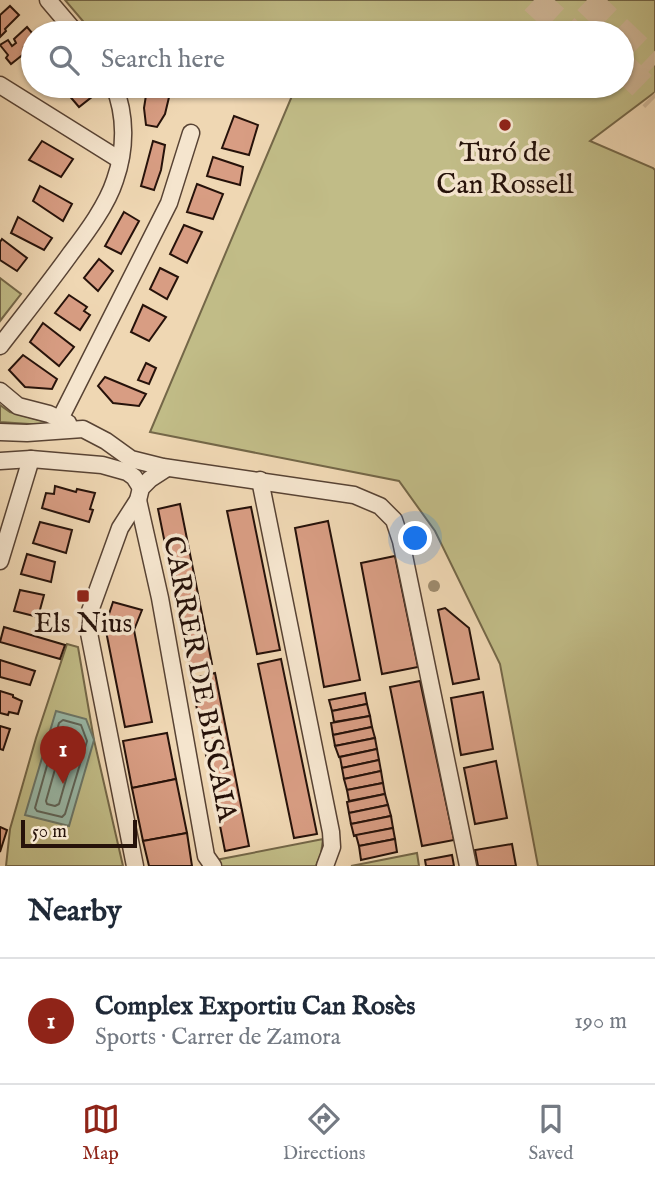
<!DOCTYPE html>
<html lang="en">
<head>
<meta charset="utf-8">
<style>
  body { margin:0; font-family:"IM FELL English",serif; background:#f6f6f7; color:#1f2937 }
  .scale { position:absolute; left:21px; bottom:18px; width:116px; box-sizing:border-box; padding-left:7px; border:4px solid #26120a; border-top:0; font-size:19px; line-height:24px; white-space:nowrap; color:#26120a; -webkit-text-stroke:5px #f5e5ce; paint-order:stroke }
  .you { position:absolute; left:416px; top:539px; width:24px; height:24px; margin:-18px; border:5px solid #fff; border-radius:50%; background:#1a73e8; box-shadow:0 0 0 10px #1a73e833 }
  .badge { display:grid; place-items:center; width:46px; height:46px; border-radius:50%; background:#8f2418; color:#fff; font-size:23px; font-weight:700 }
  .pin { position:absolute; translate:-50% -58px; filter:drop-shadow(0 2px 4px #0008) }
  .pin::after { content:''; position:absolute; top:37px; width:24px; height:21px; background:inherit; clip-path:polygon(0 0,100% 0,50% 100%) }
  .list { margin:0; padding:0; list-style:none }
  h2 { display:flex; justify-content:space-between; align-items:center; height:91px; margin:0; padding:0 28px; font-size:30px }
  h2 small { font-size:23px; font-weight:400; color:#747a83 }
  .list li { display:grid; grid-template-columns:46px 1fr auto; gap:21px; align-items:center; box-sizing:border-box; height:126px; padding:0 28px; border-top:2px solid #e0e1e3 }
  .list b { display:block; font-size:26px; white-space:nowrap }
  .list p { margin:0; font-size:23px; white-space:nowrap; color:#747a83 }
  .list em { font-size:23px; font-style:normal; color:#747a83 }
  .icon { flex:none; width:38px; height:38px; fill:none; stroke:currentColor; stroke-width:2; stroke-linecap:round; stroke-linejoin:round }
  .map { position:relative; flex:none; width:655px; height:866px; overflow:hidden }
  .search { position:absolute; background:#fff; box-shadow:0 2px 5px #0004; left:21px; right:21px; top:21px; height:77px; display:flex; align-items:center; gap:18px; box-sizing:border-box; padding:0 24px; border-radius:38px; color:#747a83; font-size:26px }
  .sheet { height:217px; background:#fff }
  nav { display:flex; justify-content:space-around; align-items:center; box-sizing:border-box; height:98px; border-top:2px solid #e0e1e3; background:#fff; font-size:19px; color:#747a83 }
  nav a { display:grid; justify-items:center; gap:4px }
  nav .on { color:#8f2418 }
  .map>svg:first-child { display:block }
  .green { fill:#c1bc87; stroke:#746748; stroke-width:2 }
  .water { fill:#9abaa9; stroke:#6c7769; stroke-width:2 }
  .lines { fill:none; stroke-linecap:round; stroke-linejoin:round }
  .shore { stroke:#60665a; stroke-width:2 }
  .building { fill:#d89d83; stroke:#26120a; stroke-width:2 }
  .highway-tunnel { stroke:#d1b99a; stroke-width:28; stroke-dasharray:28 14; stroke-linecap:butt }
  .street-casing { stroke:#584334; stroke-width:19 }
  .street { stroke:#f5e5ce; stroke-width:16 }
  .tree { fill:#9e8c6e }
  .poi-dot { fill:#8f2418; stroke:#f5e5ce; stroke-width:2.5 }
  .labels { text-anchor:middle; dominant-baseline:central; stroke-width:7; stroke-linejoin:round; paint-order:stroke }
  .poi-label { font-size:28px; fill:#26120a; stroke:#f5e5ce }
  .street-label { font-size:28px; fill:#26120a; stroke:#f5e5ce }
</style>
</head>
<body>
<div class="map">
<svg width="655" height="866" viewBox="0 0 655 866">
  <rect width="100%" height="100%" fill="#efd7b3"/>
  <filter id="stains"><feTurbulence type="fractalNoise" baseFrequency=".00286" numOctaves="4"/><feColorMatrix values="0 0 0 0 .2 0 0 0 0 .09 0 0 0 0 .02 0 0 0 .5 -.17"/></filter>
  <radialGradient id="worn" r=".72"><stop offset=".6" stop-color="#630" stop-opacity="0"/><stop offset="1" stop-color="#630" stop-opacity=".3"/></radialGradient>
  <g class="green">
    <polygon points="65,0 655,0 655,92 590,141 653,168 655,170 655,866 538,866 500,664 435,531 399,481 150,432 292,96 270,86 622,86 622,33 152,33 147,31 141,33 93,33"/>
    <polygon points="0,278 21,294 0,321"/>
    <polygon points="0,405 10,412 47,422 44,425 0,422"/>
    <polygon points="67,644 78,647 94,740 123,866 6,866 10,829 36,738"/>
    <polygon points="323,839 321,854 316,866 221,866 216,860"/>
    <polygon points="417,853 419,866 351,866"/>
  </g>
  <polygon class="water" points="56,711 86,719 94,740 69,826 25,815"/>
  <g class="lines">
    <g class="shore">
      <polygon points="63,720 81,725 87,741 65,814 62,817 37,811 35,808 59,723"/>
      <polygon points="68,731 74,733 77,741 59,804 55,806 47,804 46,801 65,734"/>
    </g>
  </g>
  <g class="building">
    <polygon points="10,6 19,15 5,29 6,31 0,37 0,15"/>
    <polygon points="27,27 33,34 33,39 24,47 26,49 25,53 11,64 6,58 8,55 0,45 8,40 12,46 16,43 14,39"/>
    <polygon points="33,60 33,80 24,66"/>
    <polygon points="61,86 84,86 93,96 79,107"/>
    <polygon points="147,89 170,93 165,114 157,127 146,125 144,108"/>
    <polygon points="234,116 258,125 249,155 222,148"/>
    <polygon points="42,141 73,159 61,177 29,160"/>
    <polygon points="153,141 165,145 161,170 154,190 141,186"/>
    <polygon points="213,157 243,167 240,185 207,176"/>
    <polygon points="197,184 223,194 213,219 187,212"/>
    <polygon points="40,186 72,204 63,221 33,201"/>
    <polygon points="124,212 139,221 121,254 105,246"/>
    <polygon points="18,217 52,238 44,250 11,233"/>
    <polygon points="184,225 202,232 187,263 170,254"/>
    <polygon points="2,239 27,258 17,271 0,260 0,242"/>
    <polygon points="99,259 113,271 98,291 84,278"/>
    <polygon points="160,268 178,277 167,299 150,289"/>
    <polygon points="69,295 87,307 84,311 90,315 80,330 55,313"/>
    <polygon points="143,305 166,317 149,341 131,332"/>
    <polygon points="43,323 74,347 59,366 30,342"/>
    <polygon points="23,355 57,379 52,389 25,387 9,370"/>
    <polygon points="146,363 156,368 149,384 138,380"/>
    <polygon points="105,377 146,394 139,406 113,403 98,386"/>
    <polygon points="55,486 76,492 77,489 95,493 90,509 93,510 89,522 42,508 46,493 54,494"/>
    <polygon points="180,504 212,664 190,668 158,509"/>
    <polygon points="251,507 280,650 257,654 227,511"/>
    <polygon points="328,521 360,680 324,687 295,528"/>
    <polygon points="40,522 72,530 66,553 33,543"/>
    <polygon points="27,554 55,562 51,582 21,574"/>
    <polygon points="395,556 418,667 382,674 361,563"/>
    <polygon points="20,590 44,595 38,617 14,611"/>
    <polygon points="113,602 142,610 134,630 152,722 125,727 105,626"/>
    <polygon points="445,608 469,628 479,679 453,684 438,610"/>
    <polygon points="4,627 65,645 60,659 0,642"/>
    <polygon points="281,659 317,834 294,838 258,664"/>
    <polygon points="0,660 35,671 30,685 0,677"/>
    <polygon points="215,673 249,846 225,851 191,679"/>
    <polygon points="420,681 454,840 422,846 390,687"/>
    <polygon points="0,691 13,695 13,697 22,701 18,714 9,712 8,715 0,713"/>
    <polygon points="483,692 493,749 461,755 451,698"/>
    <polygon points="365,693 367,704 332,711 329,700"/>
    <polygon points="367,704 370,716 334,722 332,711"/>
    <polygon points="370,716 372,727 333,735 331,723"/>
    <polygon points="0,726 10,729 3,750 0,749"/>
    <polygon points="372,727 375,738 335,746 333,735"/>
    <polygon points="167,733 176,779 132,788 123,741"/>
    <polygon points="375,738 377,749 339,757 335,746"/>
    <polygon points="377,749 379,760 342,768 340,757"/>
    <polygon points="379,760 381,771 344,779 342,768"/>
    <polygon points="496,761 507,818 475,824 464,768"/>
    <polygon points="381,771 383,783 347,790 344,779"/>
    <polygon points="176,779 187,833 143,841 132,788"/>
    <polygon points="383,783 385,794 349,801 347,790"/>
    <polygon points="385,794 388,805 349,813 347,802"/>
    <polygon points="388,805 391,816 351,824 349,813"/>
    <polygon points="391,816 393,828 354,836 351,824"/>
    <polygon points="0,827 7,830 0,852"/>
    <polygon points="393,828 395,839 359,846 356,835"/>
    <polygon points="187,833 192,866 149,866 143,841"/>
    <polygon points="395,839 397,852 361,860 359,846"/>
    <polygon points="512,844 516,866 478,866 475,850"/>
    <polygon points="452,855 454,866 426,866 425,860"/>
  </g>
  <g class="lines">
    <g class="highway-tunnel">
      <polyline points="534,0 570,33"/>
      <polyline points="587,0 655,65"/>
      <polyline points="622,66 655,98"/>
    </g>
    <g class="street-casing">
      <g id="street">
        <polyline points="48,0 76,33"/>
        <polyline points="0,85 120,160"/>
        <path d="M 0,346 C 24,315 48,285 71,253 C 87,232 107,205 115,180 C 126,149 126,115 114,86"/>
        <polyline points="0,391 18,406 49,414 68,423"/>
        <polyline points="60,419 169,203 191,133"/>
        <polyline points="0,432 27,433 83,429 106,441 131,459 163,467 354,495 380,506 394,520 401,541 468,866"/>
        <polyline points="0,461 31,459 102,465 127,472 134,477 141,488"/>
        <polyline points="260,480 331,832 332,847 325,866"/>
        <polyline points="138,500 160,598 206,856 213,866"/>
        <polyline points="0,561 31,459"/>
        <polyline points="135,866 88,628 90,611 120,528 138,500 141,488 150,479 167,468"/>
      </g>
    </g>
    <use href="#street" class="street"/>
  </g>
  <circle class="tree" cx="434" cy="586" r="6"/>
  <g class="poi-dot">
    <circle cx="505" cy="125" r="7"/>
    <rect x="76" y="589" width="14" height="14" rx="3.5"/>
  </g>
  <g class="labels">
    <g class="poi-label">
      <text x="505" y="153">Turó de<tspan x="505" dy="32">Can Rossell</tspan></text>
      <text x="83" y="624">Els Nius</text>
    </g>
    <g class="street-label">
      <text transform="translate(199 679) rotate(79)">CARRER DE BISCAIA</text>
    </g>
  </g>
  <rect width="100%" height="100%" filter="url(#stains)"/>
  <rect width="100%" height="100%" fill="url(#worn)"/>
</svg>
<div class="scale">50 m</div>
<div class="you"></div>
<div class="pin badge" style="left:63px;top:784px">1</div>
<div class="search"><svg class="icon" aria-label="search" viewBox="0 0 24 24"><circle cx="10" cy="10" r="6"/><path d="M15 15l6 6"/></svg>Search here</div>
</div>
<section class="sheet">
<h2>Nearby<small></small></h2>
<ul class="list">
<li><span class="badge">1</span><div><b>Complex Exportiu Can Rosès</b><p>Sports · Carrer de Zamora</p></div><em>190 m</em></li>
</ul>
</section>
<nav>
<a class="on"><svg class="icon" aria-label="map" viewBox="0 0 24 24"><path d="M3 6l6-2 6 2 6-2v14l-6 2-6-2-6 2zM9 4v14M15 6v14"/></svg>Map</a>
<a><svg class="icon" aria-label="directions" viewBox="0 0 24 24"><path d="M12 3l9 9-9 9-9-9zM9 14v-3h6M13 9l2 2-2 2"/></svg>Directions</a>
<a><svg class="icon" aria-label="saved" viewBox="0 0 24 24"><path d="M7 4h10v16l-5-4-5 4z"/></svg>Saved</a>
</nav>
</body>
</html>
